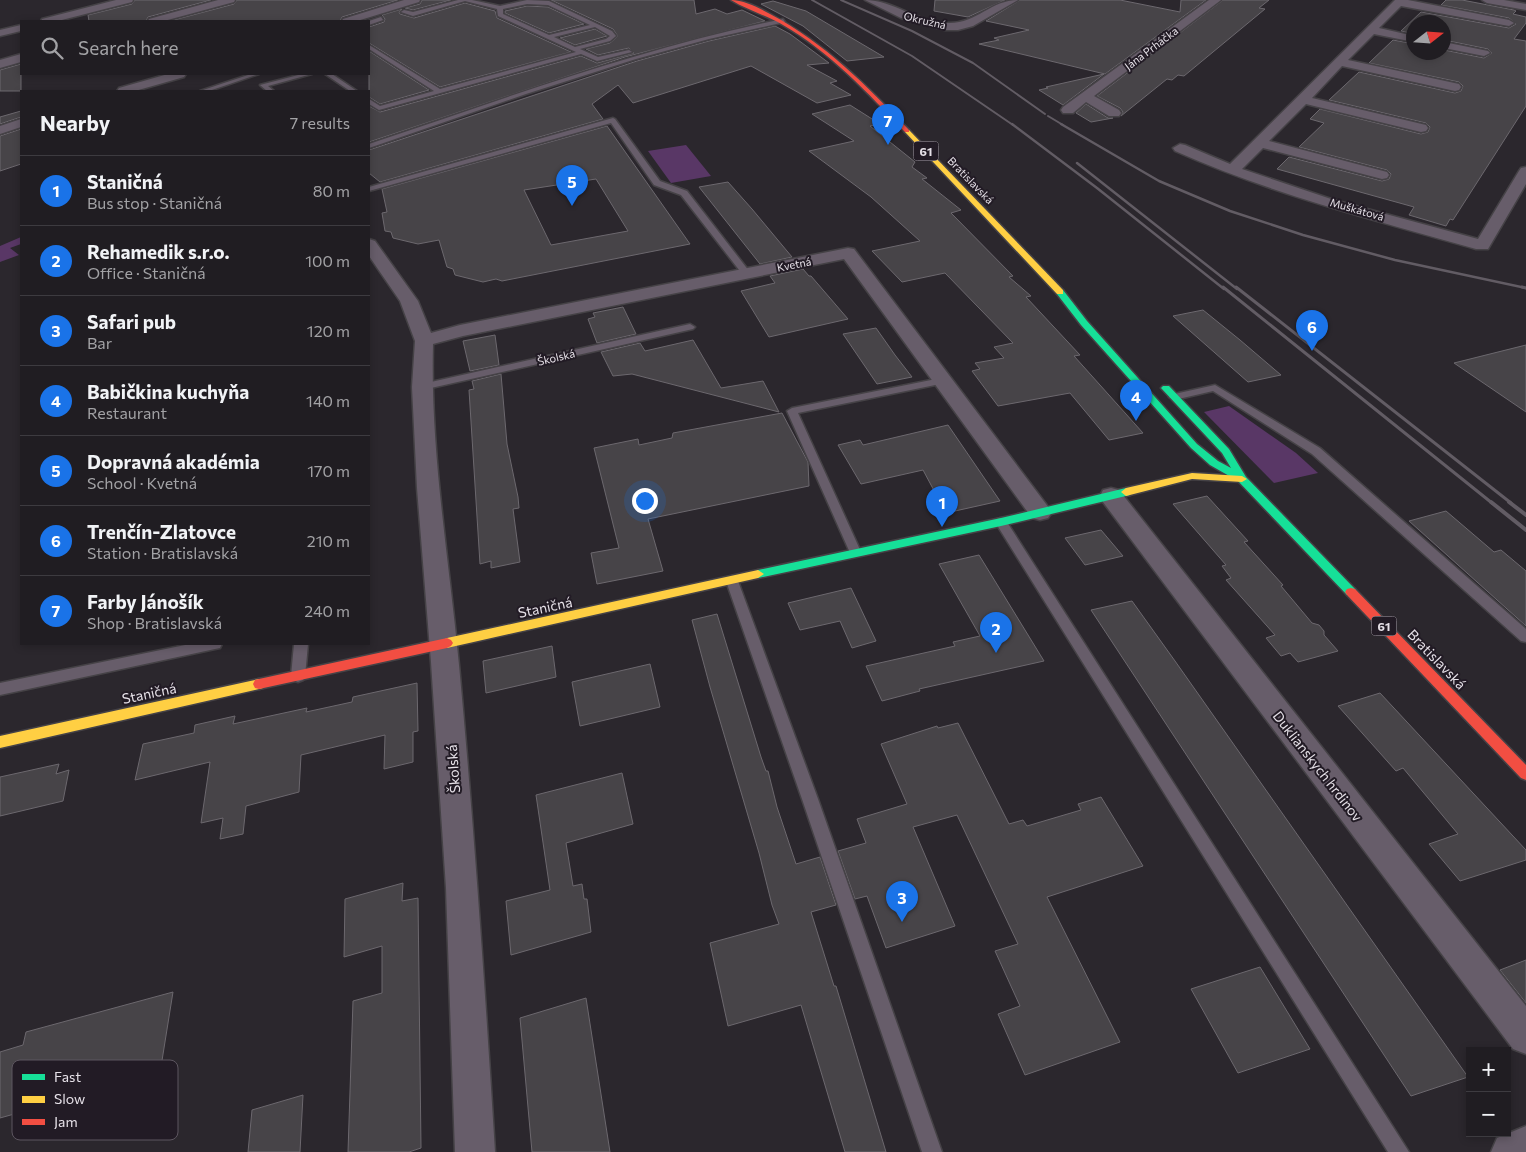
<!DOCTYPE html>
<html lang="en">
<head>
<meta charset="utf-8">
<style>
  body { margin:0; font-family:Commissioner,sans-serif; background:#28262a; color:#f1f3f6 }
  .controls { position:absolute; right:15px; bottom:15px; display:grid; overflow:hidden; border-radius:0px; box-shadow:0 2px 8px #0003 }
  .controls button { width:45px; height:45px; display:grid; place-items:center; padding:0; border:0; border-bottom:1px solid #3d3b40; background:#201d22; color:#f1f3f6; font:25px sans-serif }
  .compass { position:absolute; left:1406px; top:15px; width:45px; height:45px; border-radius:50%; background:#201d22; box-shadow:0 2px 8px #0003; rotate:73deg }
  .you { position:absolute; left:644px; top:500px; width:18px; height:18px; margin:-12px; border:4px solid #fff; border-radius:50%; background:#1a73e8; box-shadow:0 0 0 8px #1a73e833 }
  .badge { display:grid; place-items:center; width:32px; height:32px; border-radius:50%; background:#1a73e8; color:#fff; font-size:16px; font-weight:700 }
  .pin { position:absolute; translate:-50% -41px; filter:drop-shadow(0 1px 2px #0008) }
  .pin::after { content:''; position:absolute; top:26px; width:18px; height:15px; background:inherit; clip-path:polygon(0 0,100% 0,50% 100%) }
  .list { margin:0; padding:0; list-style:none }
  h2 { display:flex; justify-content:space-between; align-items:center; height:65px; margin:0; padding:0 20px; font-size:21px }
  h2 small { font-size:16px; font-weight:400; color:#a2a2a5 }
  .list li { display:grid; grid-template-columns:32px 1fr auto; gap:15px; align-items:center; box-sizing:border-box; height:70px; padding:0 20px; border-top:1px solid #3d3b40 }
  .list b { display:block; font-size:19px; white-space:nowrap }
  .list p { margin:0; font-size:16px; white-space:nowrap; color:#a2a2a5 }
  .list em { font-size:16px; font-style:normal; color:#a2a2a5 }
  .icon { flex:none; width:28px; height:28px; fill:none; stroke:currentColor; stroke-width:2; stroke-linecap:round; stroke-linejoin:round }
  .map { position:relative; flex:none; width:1526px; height:1152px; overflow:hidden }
  .search { position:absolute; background:#201d22; box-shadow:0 2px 8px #0003; left:20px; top:20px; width:350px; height:55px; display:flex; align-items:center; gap:12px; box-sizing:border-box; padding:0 18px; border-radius:0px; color:#a2a2a5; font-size:19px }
  .panel { position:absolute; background:#201d22; box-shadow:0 2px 8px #0003; left:20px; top:90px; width:350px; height:555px; border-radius:0px }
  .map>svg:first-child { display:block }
  .green { fill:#593766 }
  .building { fill:#474448; stroke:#6c686e; fill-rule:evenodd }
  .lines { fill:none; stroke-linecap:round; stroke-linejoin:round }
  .lane-casing { stroke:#454246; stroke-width:3 }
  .street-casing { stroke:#454246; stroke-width:3 }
  .fast-casing { stroke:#454246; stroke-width:3 }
  .slow-casing { stroke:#454246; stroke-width:3 }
  .jam-casing { stroke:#454246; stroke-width:3 }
  .lane { fill:#675d6a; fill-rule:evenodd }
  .street { fill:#675d6a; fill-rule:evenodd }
  .fast { fill:#16e098; fill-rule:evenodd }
  .slow { fill:#ffcf43; fill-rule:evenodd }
  .jam { fill:#f24e42; fill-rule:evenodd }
  .rail-far3 { stroke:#625c64; stroke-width:2 }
  .rail-far2 { stroke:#625c64; stroke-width:2.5 }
  .rail-far1 { stroke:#625c64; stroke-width:3 }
  .rail { stroke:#625c64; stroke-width:4 }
  .labels { text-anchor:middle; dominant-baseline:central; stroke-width:4; stroke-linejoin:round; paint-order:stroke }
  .far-street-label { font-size:11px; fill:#e6e1e8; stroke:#221b25 }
  .shield { fill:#221b25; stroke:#aba6ae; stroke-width:1 }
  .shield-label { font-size:12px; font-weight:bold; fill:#e6e1e8 }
  .street-label { font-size:14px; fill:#e6e1e8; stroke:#221b25 }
  .key { fill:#221b25; stroke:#5d5660; stroke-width:1 }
  .key-label { font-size:14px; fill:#e6e1e8 }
</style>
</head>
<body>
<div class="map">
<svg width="1526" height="1152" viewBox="0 0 1526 1152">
  <rect width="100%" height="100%" fill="#2b272d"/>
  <g class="green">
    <polygon points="686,145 711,176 671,183 648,151"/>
    <polygon points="21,237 21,244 10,248 19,255 0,262 0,246"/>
    <polygon points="1229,406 1296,453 1318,473 1274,483 1204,412"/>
  </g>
  <g class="building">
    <polygon points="135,0 211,0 148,17 146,21 89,21 88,15 132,4"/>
    <polygon points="237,0 398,0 342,17 340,21 170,21 234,4"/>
    <polygon points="422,0 451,0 413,10 405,8 420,4"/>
    <polygon points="551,0 694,0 696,14 715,9 727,14 742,10 765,21 625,57 369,142 369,106 380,112 581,56 597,63 634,53 629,48 598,55 586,49 610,43 617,37 617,35 613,29"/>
    <polygon points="935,0 1005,0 968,17 934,11"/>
    <polygon points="1020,0 1120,0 1180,12 1181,0 1206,0 1105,74 979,44 999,40 994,38 1029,30 986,21"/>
    <polygon points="1223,0 1269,0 1259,8 1265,9 1184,76 1178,75 1172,80 1167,79 1121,116 1123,112 1120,108 1097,96"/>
    <polygon points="1446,0 1462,0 1514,10 1516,11 1513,14 1526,17 1526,23 1514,39 1526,41 1526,106 1453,220 1450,219 1446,226 1409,215 1414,207 1277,169 1289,157 1382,181 1389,179 1391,174 1387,170 1299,147 1324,123 1310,119 1320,109 1421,134 1428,132 1430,127 1426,123 1329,100 1359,72 1455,93 1461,91 1463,86 1459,82 1369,63 1393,40 1414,44 1414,52 1444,52 1444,50 1484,58 1492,53 1488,49 1444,40 1444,22 1414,22 1414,34 1401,31 1421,12 1509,28 1516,24 1509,18 1441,5"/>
    <polygon points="773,1 806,11 884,57 847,61 803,26 761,4"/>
    <polygon points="465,3 495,11 497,18 571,52 440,87 369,43 369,27 384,22 385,19 382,15 402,9 399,12 400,14 414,18"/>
    <polygon points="527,6 548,7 584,24 549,33 505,13 505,11"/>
    <polygon points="775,26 790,34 829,63 807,65 837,81 830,83 851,95 817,103 751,66 633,103 618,85 592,104 603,119 380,182 369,173 369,150 637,61 709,41"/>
    <polygon points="595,29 607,36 575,45 560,38"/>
    <polygon points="369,51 429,90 380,104 369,97"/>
    <polygon points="21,64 21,91 0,91 0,70"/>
    <polygon points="1104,74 1063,105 1039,90 1048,88 1046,87"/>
    <polygon points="1086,104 1108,118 1113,118 1091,122 1076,113"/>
    <polygon points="850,105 880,124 870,126 915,162 912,167 927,178 922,179 961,210 951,213 1013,276 1009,277 1031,296 1026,297 1080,355 1074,356 1143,433 1109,440 1070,393 998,406 972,371 980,369 975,363 1004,358 994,347 1013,343 945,273 902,282 872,251 920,241 871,197 809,151 854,141 812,114"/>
    <polygon points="21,111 21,117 0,124 0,117"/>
    <path d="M 607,126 L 690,244 L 502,281 L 496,279 L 483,282 L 455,275 L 453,269 L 447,267 L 439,240 L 418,244 L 393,238 L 391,232 L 385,231 L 382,213 L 387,212 L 382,189 ZM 596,179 L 628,231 L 551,245 L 524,190 Z"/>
    <polygon points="21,129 21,164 0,171 0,136"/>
    <polygon points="728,182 752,209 792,257 760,264 699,187"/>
    <polygon points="803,269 809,276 811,276 848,319 769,337 741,291 775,283 770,276"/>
    <polygon points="623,307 636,334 597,343 588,319 595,317 593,313"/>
    <polygon points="1203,310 1240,340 1281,375 1248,382 1173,316"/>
    <polygon points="876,328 895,355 912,377 877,384 843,334"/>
    <polygon points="495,335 499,365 470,371 463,341"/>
    <polygon points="693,340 721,388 763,381 779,412 632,374 613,376 601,352 640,343 645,351"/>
    <polygon points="1526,345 1526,412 1454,363"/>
    <polygon points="501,374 507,444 518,497 519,508 513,509 520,562 491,568 491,561 480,564 469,390 474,389 472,381"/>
    <polygon points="782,413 808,462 809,486 648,519 663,571 597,584 591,553 619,548 594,448 638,439 639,445 672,438 673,433"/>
    <polygon points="948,425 1000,501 946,513 923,470 861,484 838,445 860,440 863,445"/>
    <polygon points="1207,496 1248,541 1244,542 1283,585 1281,586 1312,623 1319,625 1324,631 1324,635 1338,651 1298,662 1290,653 1281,656 1266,638 1275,635 1226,580 1231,578 1222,566 1226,565 1173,504"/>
    <polygon points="1446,511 1494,552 1501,550 1526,571 1526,626 1409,521"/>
    <polygon points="1101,530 1123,556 1085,565 1065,538"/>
    <polygon points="979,555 1044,661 919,689 920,691 882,701 866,666 955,646 953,642 980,636 939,564"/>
    <polygon points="851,588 876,641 852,648 840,621 800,630 788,603"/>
    <polygon points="1132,601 1175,661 1468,1077 1411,1096 1091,610"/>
    <polygon points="717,614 761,757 766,771 768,771 777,807 796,864 820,857 836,905 811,912 834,986 836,986 886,1152 845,1152 801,1005 728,1026 710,943 779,924 772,905 759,853 710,687 692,620"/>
    <polygon points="552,646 556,677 486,693 483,661"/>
    <polygon points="650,664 660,707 580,726 572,682"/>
    <polygon points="417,683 418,731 413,732 413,762 384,769 385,735 301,755 299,792 246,806 243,834 220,839 223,818 201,823 210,762 135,780 143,744 194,733 195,725 235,716 233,724 307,708 306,712 352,702 353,697"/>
    <polygon points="1380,693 1526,850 1526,860 1460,881 1429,844 1458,834 1403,768 1396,771 1338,706"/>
    <polygon points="958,723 1009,824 1023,820 1027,826 1081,810 1078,804 1101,797 1143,866 1047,897 1120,1042 1025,1075 998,1014 1020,1006 995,951 1018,944 957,815 913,827 955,926 886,948 867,896 855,899 838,851 866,843 857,819 907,804 881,744 937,726 938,728"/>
    <polygon points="59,764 56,774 69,770 63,801 0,816 0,777"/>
    <polygon points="622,773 633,824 566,843 573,886 582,884 584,899 587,899 591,932 511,955 506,901 550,890 536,795"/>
    <polygon points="403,883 402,901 418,898 421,1148 409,1152 348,1152 353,1001 382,993 382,946 344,957 345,899"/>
    <polygon points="1526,960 1526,1003 1500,970"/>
    <polygon points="1260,967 1310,1049 1238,1073 1191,989"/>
    <polygon points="173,992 160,1073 0,1118 0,1052 23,1045 26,1032"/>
    <polygon points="586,998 610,1152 532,1152 520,1018"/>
    <polygon points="303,1095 300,1152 248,1152 252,1110"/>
  </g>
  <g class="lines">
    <g class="lane-casing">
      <g id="lane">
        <path d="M 458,0 L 472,0 L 500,6 L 527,0 L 549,1 L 612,31 L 616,36 L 610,41 L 580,49 L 598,57 L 629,50 L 632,52 L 597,61 L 581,54 L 379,110 L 369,104 L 369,99 L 380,106 L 434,91 L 369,49 L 369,45 L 440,89 L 576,52 L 498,16 L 497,9 L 465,1 L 413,16 L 401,12 L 404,10 L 413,12 ZM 527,4 L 548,5 L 590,25 L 549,35 L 503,14 L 503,9 ZM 595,27 L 610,36 L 606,39 L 575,47 L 554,37 Z"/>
        <polygon points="381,17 383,20 369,25 369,21"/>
        <path d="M 783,19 L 785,22 L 709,39 L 636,59 L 526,94 L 369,148 L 369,144 C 506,98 641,48 783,19 Z"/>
        <polygon points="251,74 259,74 209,91 200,91"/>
        <polygon points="302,74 312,74 268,86 274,91 267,91 260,85"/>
        <polygon points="325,74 332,74 357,91 350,91"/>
        <polygon points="613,118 615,119 660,181 687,191 749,271 749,275 743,275 681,195 654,185 611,123 369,191 369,187"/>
        <polygon points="690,324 695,327 693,329 422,390 417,387 422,384"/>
        <polygon points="941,378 946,381 945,383 798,413 861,552 855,556 851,555 787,411 792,408"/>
        <polygon points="1215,385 1320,448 1526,629 1526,642 1521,641 1312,454 1213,391 1174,400 1169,397 1170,395"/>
        <polygon points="1001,518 1005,519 1409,1152 1388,1152 997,525 995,522 997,519"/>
        <polygon points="732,576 736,578 738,581 818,799 942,1152 922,1152 802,799 726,581 728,578"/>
        <polygon points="190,644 222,644 220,648 215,649 0,695 0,683"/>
        <polygon points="294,644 308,644 305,676 303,680 298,682 293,680 291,676"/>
      </g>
    </g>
    <g class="street-casing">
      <g id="street">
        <polygon points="116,0 133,0 132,2 58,21 41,21 42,19"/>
        <polygon points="218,0 235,0 234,2 164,21 148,21 149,19"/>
        <polygon points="404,0 420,0 419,2 357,21 342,21 343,19"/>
        <path d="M 865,0 C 893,0 917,22 946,23 C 976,25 990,0 1018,0 L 973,26 L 958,30 L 945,30 L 901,18 Z"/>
        <polygon points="1209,0 1221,0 1094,96 1119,110 1121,113 1119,116 1109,116 1086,102 1073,113 1063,113 1061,110 1063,107"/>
        <path d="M 1395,0 L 1408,0 L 1509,20 L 1514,23 L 1509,26 L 1401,6 L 1379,28 L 1414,36 L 1414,42 L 1374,34 L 1348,60 L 1459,84 L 1461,87 L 1459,90 L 1455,91 L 1342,66 L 1312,98 L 1426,125 L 1428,128 L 1426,131 L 1421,132 L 1306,104 L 1269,141 L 1387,172 L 1389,175 L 1387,178 L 1382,179 L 1263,148 L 1242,169 L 1334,200 L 1478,239 L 1519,171 L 1521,168 L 1526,167 L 1526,184 L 1488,249 L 1476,249 C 1374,220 1272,194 1175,151 L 1173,148 L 1180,144 L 1185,145 L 1230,164 Z"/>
        <polygon points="1482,0 1504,0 1526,4 1526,10 1487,3"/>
        <polygon points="21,25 21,31 0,36 0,30"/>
        <polygon points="1444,42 1488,51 1490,53 1484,56 1444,48"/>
        <polygon points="21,54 21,62 0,68 0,60"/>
        <polygon points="168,74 186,74 184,77 135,91 117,91 119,88"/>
        <polygon points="21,119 21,127 0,134 0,126"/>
        <path d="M 369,239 L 375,241 L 418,301 L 431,333 L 460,325 L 848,248 L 854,249 L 1052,512 L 1048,518 L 1040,520 L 1032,518 L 844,259 L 463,336 L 433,344 C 430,452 449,558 459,665 C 474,827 485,989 495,1152 L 455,1152 L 446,888 L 431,662 L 417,488 L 412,387 L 415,341 L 400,301 L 369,256 Z"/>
        <polygon points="1111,488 1119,490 1526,1006 1526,1054 1513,1049 1103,502 1100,496 1103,490"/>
        <polygon points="1526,1126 1526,1152 1491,1152 1497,1138"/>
      </g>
    </g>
    <g class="fast-casing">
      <g id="fast">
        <polygon points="1057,290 1063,290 1087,321 1197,444 1218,461 1231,468 1222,453 1161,388 1163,386 1169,386 1229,449 1246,477 1355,589 1357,592 1355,595 1347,595 1238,481 1210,465 1191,448 1081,325 1057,294"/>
        <polygon points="1126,488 1131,492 1130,495 1001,526 758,578 752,574 758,570 1001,518"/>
      </g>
    </g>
    <g class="slow-casing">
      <g id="slow">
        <polygon points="905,130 909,130 1063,290 1063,294 1057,294 905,132"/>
        <polygon points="1192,473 1242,476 1247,479 1242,482 1192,479 1126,496 1121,492 1126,488"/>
        <polygon points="758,570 764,574 758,578 447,648 443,646 441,643 443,640 447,638"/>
        <polygon points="259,679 263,680 265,684 263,688 259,689 0,748 0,736"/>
      </g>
    </g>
    <g class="jam-casing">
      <g id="jam">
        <path d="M 731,0 C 744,0 759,8 770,14 C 825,43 867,86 909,130 L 909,132 L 905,132 C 868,93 830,52 783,25 C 766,15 747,10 731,0 Z"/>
        <polygon points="1351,588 1355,589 1526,765 1526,780 1521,778 1347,595 1345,592 1347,589"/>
        <polygon points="447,638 451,640 453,643 451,646 447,648 259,689 255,688 253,684 255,680 259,679"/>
      </g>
    </g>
    <use href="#lane" class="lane"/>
    <use href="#street" class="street"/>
    <use href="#fast" class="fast"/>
    <use href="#slow" class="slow"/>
    <use href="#jam" class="jam"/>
    <g class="rail-far3">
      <polyline points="812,0 912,56 1013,125"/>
      <polyline points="841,0 912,31 973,63 1045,114"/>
      <polyline points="1048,116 1063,125"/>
    </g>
    <g class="rail-far2">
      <polyline points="1012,124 1097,188 1224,289"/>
      <polyline points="1061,124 1159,181 1230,211 1303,235 1395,260 1526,288"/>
      <polyline points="1077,163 1237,289"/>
    </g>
    <g class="rail-far1">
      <polyline points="1223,287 1492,503"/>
      <polyline points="1236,287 1511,503"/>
      <polyline points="1522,287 1526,288"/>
    </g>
    <g class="rail">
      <polyline points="1491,502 1526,530"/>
      <polyline points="1509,502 1526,515"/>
    </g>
  </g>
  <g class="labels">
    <g class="far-street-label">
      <text transform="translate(925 20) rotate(13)">Okružná</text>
      <text transform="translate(1151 48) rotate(-37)">Jána Prháčka</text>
      <text transform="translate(971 180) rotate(46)">Bratislavská</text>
      <text transform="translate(1357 209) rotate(16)">Muškátová</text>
      <text transform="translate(794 264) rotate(-11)">Kvetná</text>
      <text transform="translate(556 357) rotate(-13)">Školská</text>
    </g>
    <g class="shield">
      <rect x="913.5" y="141.5" width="25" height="19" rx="4"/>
      <rect x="1371.5" y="616.5" width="25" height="19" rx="4"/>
    </g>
    <g class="shield-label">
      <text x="926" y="151">61</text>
      <text x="1384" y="626">61</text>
    </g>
    <g class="street-label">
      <text transform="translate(545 607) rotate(-12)">Staničná</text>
      <text transform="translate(1437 659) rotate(46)">Bratislavská</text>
      <text transform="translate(149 693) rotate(-12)">Staničná</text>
      <text transform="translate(1318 766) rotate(52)">Duklianskych hrdinov</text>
      <text transform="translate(453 769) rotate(-94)">Školská</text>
    </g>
  </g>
  <rect x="12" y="1060" width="166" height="80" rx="8" class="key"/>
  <rect x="22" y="1074" width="23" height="6" fill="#16e098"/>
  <rect x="22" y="1096" width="23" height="7" fill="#ffcf43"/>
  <rect x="22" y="1119" width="23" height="6" fill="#f24e42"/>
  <g class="key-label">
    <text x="54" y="1082">Fast</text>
    <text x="54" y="1104">Slow</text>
    <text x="54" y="1127">Jam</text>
  </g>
</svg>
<div class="controls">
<button>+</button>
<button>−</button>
</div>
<svg class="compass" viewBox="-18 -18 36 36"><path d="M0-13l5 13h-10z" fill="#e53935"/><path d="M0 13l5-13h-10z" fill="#a2a2a5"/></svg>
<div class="you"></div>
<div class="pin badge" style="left:942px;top:527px">1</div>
<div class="pin badge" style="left:996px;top:653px">2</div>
<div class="pin badge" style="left:902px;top:922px">3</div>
<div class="pin badge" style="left:1136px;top:421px">4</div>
<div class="pin badge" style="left:572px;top:206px">5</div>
<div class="pin badge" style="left:1312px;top:351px">6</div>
<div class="pin badge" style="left:888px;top:145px">7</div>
<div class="search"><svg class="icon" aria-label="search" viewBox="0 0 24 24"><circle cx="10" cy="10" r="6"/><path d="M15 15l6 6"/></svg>Search here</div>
<section class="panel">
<h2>Nearby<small>7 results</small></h2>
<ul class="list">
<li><span class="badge">1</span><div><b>Staničná</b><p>Bus stop · Staničná</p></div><em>80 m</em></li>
<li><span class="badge">2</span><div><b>Rehamedik s.r.o.</b><p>Office · Staničná</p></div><em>100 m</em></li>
<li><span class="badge">3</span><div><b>Safari pub</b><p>Bar</p></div><em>120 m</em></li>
<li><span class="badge">4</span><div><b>Babičkina kuchyňa</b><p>Restaurant</p></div><em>140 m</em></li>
<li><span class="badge">5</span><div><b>Dopravná akadémia</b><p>School · Kvetná</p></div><em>170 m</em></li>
<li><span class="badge">6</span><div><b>Trenčín-Zlatovce</b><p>Station · Bratislavská</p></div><em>210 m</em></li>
<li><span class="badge">7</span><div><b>Farby Jánošík</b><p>Shop · Bratislavská</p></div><em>240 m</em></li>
</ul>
</section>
</div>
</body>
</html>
